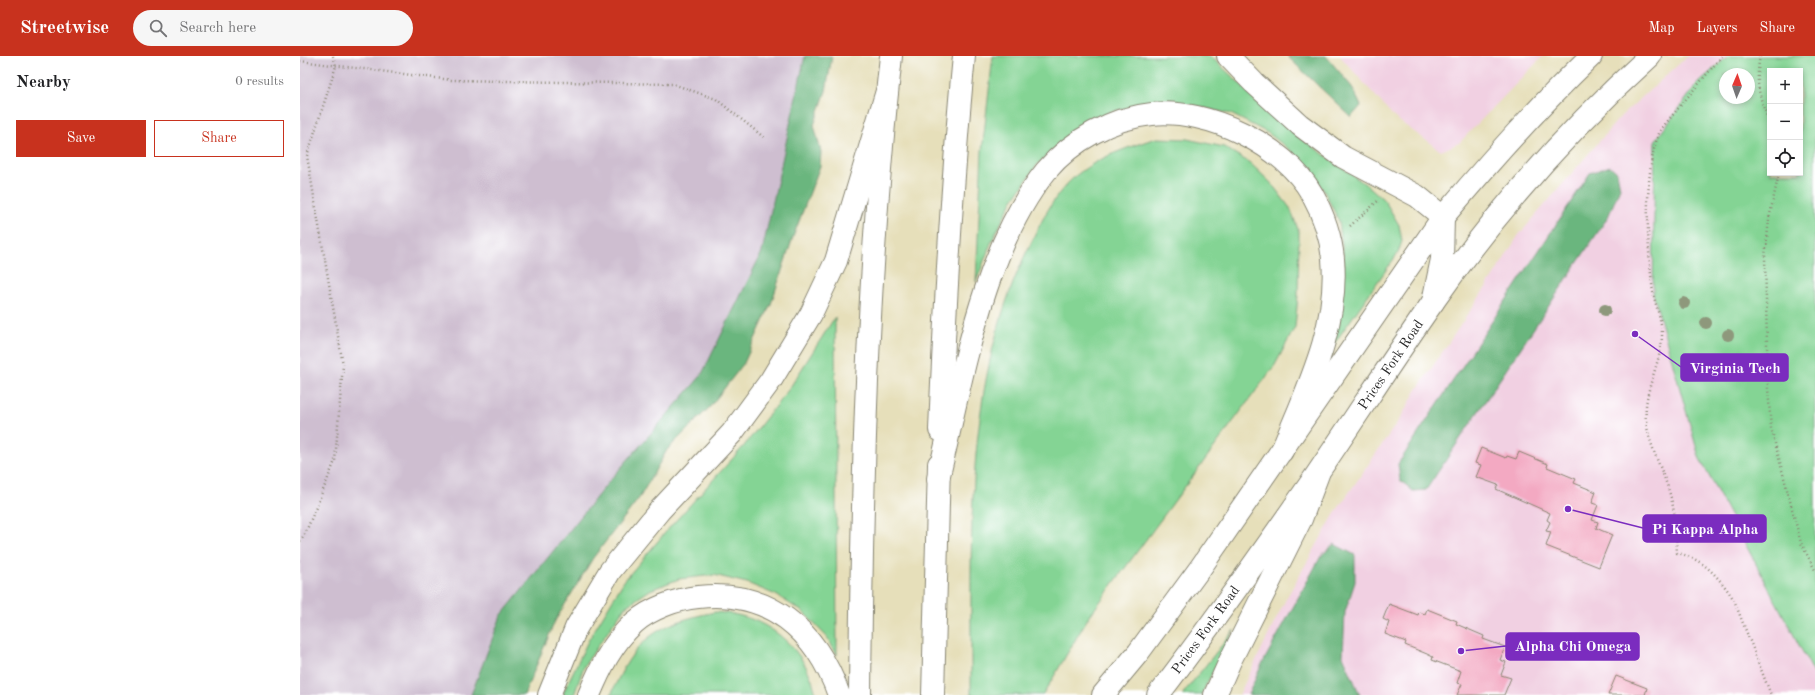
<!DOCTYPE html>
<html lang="en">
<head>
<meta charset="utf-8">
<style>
  body { margin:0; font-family:"Old Standard TT",serif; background:#f6f6f6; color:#202124 }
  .controls { position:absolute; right:12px; top:12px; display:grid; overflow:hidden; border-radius:0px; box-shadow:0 2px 6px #0003 }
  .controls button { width:36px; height:36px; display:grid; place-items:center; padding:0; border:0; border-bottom:1px solid #e0e0e0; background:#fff; color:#202124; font:20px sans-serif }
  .compass { position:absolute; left:1419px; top:12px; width:36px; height:36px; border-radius:50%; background:#fff; box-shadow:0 2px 6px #0003; rotate:2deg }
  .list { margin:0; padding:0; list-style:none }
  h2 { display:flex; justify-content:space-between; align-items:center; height:52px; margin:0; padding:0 16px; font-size:17px }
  h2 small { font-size:13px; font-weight:400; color:#757577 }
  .actions { display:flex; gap:8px; padding:12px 16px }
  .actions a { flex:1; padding:9px 0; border:1px solid #c8321e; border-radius:0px; text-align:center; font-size:14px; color:#c8321e }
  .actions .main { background:#c8321e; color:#fff }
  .icon { flex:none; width:22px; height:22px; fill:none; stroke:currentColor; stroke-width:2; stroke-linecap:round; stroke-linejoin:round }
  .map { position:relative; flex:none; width:1515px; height:639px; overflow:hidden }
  header { display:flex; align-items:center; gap:24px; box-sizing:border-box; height:56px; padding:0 20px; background:#c8321e; color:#fff }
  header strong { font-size:19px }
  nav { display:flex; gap:22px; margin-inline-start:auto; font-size:14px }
  .search { width:280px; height:36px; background:#f6f6f6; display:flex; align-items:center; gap:10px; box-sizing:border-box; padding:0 14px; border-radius:22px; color:#757577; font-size:15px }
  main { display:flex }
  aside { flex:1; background:#fff }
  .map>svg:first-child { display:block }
  .built { fill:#f1d0e2; fill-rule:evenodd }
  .industrial { fill:#cebed0 }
  .green { fill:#84d494; stroke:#588060; fill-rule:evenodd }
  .forest { fill:#6bb67e; stroke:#4b7054 }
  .building { fill:#f3a9c2 }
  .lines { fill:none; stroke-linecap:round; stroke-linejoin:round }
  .major-casing { stroke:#888572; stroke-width:24 }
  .highway-casing { stroke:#888572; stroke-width:24 }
  .path { stroke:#888572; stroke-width:2.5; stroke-dasharray:1 3; stroke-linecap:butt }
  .major { stroke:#fff; stroke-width:22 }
  .highway { stroke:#fff; stroke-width:22 }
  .tree { fill:#8e987c }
  .labels { text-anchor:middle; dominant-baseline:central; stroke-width:3; stroke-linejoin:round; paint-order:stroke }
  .street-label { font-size:14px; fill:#2b2b2b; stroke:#fff }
  .leader { fill:none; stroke:#7b2cbf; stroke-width:1.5 }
  .callout-dot { fill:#7b2cbf; stroke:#fff; stroke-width:1.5 }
  .callout { fill:#7b2cbf; stroke:#7b2cbf; stroke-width:1.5 }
  .callout-label { font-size:15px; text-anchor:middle; font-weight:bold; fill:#fff }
</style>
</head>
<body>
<header>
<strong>Streetwise</strong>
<div class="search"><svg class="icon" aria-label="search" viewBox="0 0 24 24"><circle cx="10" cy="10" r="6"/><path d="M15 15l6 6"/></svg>Search here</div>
<nav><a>Map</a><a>Layers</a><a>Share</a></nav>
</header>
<main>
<aside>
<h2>Nearby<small>0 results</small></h2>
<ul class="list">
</ul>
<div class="actions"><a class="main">Save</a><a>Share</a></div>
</aside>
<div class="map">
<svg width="1515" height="639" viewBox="0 0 1515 639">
  <rect width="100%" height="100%" fill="#fff"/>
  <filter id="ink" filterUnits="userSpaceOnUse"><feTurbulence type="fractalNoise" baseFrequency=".025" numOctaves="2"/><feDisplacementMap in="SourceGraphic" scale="8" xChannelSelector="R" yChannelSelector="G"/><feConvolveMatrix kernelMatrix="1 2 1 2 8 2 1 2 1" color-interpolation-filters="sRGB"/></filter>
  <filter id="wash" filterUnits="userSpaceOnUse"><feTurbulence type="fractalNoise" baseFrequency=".012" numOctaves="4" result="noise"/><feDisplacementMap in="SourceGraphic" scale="16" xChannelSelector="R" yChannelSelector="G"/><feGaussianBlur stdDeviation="0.9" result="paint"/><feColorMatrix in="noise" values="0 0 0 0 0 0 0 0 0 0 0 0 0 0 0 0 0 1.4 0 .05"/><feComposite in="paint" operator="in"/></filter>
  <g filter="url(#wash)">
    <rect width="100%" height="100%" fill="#e6dfba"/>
    <g class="built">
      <polygon points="1040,0 1243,0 1159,87 1141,95 1095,62"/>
      <path d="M 1388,0 L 1515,0 L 1515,639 L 939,639 L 987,541 L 1037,454 L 1099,364 L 1116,335 L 1193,221 L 1218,180 L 1321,60 ZM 1470,15 L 1500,15 L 1500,117 L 1470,117 ZM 1425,18 L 1449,18 L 1449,42 L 1425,42 Z"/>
    </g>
    <polygon class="industrial" points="0,0 505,0 462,196 401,320 311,423 201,560 171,639 0,639"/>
    <g class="green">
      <polygon points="693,0 910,0 994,77 1072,133 1085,145 1099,169 1102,185 1098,197 1026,299 1044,205 1039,165 1023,133 999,101 968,77 931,58 887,48 848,47 810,56 774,75 737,109 712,145 691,187 676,226 682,95"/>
      <path d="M 1428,0 L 1515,0 L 1515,619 L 1399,401 L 1353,237 L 1355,85 L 1398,27 ZM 1470,15 L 1500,15 L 1500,117 L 1470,117 ZM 1425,18 L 1449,18 L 1449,42 L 1425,42 Z"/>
      <path d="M 856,82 L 887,83 L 924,91 L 950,107 L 971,127 L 990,152 L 999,176 L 998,239 L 995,271 L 975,309 L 788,562 L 743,639 L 671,639 C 672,489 661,322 732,185 C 741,166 752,144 767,128 C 791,103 824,93 856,82 Z"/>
      <polygon points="535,261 537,599 527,581 503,556 476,539 447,527 414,519 379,523 350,534 325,551 284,610 274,639 262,639 288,585 324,525 370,471 444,390 489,333"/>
      <path d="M 415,556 C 425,557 436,558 445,561 C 481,572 509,602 516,639 L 311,639 C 335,582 356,568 415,556 Z"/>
      <polygon points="934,574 901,639 882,639"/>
    </g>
    <g class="forest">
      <polygon points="505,0 532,0 526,35 514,69 521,96 520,110 493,181 471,248 444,307 409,352 367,394 340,441 293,502 255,565 224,639 171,639 201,560 311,423 401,320 462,196"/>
      <polygon points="987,0 1026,0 1052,31 1061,50 1051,61"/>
      <polygon points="1310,110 1317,116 1320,132 1308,161 1126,434 1113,435 1100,424 1098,408 1290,117"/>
      <polygon points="1034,488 1055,499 1055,526 1045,556 1043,600 1060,639 948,639 961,610 1021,500"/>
    </g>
    <g id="blocks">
      <g class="building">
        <polygon points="1181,392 1206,402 1207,400 1216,403 1219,396 1248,408 1247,411 1276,423 1274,427 1296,436 1292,447 1298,449 1292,464 1298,466 1296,472 1312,479 1299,511 1246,490 1251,476 1246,475 1250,466 1247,464 1250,457 1196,433 1198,429 1176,421 1181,409 1175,407"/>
        <polygon points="1089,548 1118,559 1119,556 1125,558 1127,553 1157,565 1156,568 1184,580 1183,583 1205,591 1200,604 1206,606 1201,619 1211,622 1204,639 1157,639 1162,628 1157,627 1161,615 1132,604 1133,601 1127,598 1105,589 1106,586 1085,578 1089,566 1083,563"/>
        <polygon points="1316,620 1347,632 1345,639 1308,639"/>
      </g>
    </g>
  </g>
  <g filter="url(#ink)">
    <use href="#blocks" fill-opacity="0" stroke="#888572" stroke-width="1"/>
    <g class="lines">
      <g class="major-casing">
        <g id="major">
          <path d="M 803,639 L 838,597 L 901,511 L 1143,161 C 1190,105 1238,51 1291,0"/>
          <path d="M 858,639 C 913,567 965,493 1017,418 C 1056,361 1093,303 1133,246 C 1195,157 1269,73 1350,0"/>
        </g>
      </g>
      <g class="highway-casing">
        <g id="highway">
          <polyline points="928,0 954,27 1000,69 1043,101 1117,140 1143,161 1142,203 1133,246"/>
          <path d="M 640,374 C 645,249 652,125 664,0"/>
          <path d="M 638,423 C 662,325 682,194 746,115 C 772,84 812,62 852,58 C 907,52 985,89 1012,138 C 1023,158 1031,181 1033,203 C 1039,271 1007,333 982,395"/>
          <polyline points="249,639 276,572 310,515 360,454 432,377 471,324 511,258 536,205 587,35"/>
          <path d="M 289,639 C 300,613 312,587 334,567 C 350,553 376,543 398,541 C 469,533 516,574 539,639"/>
          <path d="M 560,639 C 562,426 567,212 591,0"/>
          <polyline points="633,639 639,408"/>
          <polyline points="915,639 930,605 1001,463 1018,418"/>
        </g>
      </g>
      <g class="path">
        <path d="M 1422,0 L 1361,73 C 1343,110 1347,187 1352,228 C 1353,244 1361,260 1362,276 C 1363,308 1340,336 1347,371 C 1352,397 1366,420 1372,446 C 1376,462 1376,480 1377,497 C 1403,502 1420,522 1434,544 L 1471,639"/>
        <path d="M 1460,0 C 1455,26 1459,43 1470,67"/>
        <polyline points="0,5 151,24 373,28 416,43 466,83"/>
        <polyline points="1479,117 1469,163 1465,201 1468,332 1471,372 1501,487 1515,514"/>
        <polyline points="1050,170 1079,144"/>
        <polyline points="0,485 5,478 35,405 43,309 7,100 36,10 33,0"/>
      </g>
      <use href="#major" class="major"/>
      <use href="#highway" class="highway"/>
    </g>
    <g class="tree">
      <circle cx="1384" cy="247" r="6"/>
      <circle cx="1305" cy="254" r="6"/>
      <circle cx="1406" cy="267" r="6"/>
      <circle cx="1428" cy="279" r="6"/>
    </g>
  </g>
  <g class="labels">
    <g class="street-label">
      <text transform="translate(1091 309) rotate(-56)">Prices Fork Road</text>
      <text transform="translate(906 574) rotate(-54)">Prices Fork Road</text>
    </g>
  </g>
  <path class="leader" d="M1335 278L1381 311M1268 453L1343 472M1161 595L1206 590"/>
  <g class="callout-dot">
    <circle cx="1335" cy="278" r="4"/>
    <circle cx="1268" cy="453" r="4"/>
    <circle cx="1161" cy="595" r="4"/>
  </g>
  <g class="callout">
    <rect x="1381" y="298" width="107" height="27" rx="4"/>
    <rect x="1343" y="459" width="123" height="27" rx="4"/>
    <rect x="1206" y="577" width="133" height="27" rx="4"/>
  </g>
  <g class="callout-label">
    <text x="1435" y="317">Virginia Tech</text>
    <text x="1405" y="478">Pi Kappa Alpha</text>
    <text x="1273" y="595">Alpha Chi Omega</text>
  </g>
</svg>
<div class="controls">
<button>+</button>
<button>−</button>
<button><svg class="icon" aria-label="locate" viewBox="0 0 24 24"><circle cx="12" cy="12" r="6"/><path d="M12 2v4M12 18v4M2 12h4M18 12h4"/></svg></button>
</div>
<svg class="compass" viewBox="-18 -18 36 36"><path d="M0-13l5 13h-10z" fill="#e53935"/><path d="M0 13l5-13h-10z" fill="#757577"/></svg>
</div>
</main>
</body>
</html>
